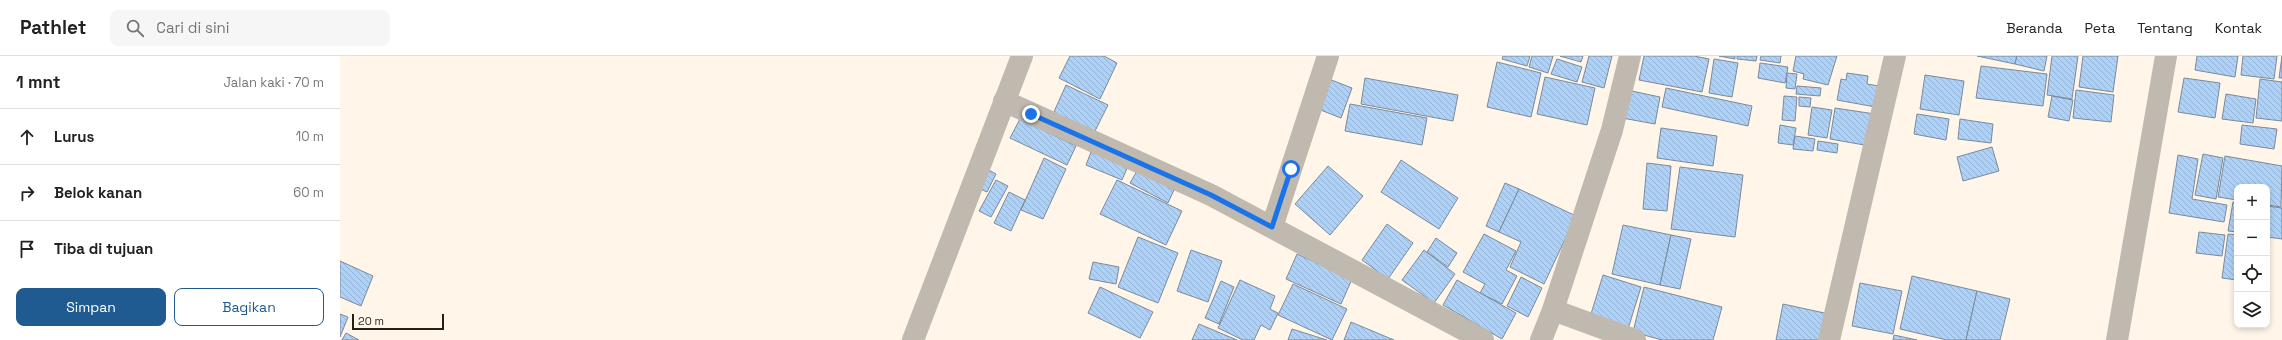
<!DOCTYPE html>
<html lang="id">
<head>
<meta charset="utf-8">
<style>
  body { margin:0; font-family:"Space Grotesk",sans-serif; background:#f6f6f6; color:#222 }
  .controls { position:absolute; right:12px; bottom:12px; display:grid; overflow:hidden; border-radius:8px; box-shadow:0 2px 6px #0003 }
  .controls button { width:36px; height:36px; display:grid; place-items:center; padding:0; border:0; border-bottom:1px solid #e0e0e0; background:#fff; color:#222; font:20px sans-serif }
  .scale { position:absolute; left:12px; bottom:10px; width:92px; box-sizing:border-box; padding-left:4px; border:2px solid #241e17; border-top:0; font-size:11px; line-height:14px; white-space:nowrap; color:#241e17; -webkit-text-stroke:3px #fff6e9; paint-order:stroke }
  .stop { position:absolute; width:12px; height:12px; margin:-9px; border:3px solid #1a73e8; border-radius:50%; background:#fff }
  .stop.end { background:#1a73e8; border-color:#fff; box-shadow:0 1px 4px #0008 }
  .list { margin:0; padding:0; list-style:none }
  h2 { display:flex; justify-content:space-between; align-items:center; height:52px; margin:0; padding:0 16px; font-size:17px }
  h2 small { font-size:13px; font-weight:400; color:#767676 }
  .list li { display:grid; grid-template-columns:26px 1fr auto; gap:12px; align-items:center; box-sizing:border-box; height:56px; padding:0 16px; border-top:1px solid #e0e0e0 }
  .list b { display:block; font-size:15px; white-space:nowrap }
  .list em { font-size:13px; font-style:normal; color:#767676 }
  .actions { display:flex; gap:8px; padding:12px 16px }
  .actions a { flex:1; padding:9px 0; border:1px solid #1f5a91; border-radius:8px; text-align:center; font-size:14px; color:#1f5a91 }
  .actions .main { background:#1f5a91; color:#fff }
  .icon { flex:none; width:22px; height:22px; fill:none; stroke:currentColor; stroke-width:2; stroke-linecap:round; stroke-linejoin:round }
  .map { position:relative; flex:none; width:1942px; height:284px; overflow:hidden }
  header { display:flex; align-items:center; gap:24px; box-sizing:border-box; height:56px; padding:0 20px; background:#fff; border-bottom:1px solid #e0e0e0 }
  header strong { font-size:19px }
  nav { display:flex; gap:22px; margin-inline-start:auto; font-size:14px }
  .search { width:280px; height:36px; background:#f6f6f6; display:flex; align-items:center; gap:10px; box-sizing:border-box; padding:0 14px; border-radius:8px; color:#767676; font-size:15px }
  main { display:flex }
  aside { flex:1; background:#fff }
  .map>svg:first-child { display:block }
  .building { fill:url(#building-back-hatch); stroke:#7a8a9c }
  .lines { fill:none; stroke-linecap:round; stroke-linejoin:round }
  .minor { stroke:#c0b9b0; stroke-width:22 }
  .route { stroke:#1a73e8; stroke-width:5 }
</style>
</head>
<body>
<header>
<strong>Pathlet</strong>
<div class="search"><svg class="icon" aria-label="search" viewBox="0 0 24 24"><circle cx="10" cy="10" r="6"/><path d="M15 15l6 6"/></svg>Cari di sini</div>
<nav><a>Beranda</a><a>Peta</a><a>Tentang</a><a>Kontak</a></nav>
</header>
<main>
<aside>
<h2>1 mnt<small>Jalan kaki · 70 m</small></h2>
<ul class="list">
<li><svg class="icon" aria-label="ahead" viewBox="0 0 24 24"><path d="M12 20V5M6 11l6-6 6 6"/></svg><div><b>Lurus</b></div><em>10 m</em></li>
<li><svg class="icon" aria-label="right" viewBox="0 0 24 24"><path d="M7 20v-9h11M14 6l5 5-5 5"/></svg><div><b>Belok kanan</b></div><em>60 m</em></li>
<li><svg class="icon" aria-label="arrive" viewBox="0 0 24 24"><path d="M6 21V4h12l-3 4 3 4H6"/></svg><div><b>Tiba di tujuan</b></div></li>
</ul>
<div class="actions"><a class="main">Simpan</a><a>Bagikan</a></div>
</aside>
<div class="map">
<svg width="1942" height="284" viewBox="0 0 1942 284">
  <defs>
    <pattern id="building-back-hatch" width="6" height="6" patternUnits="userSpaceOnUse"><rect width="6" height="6" fill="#aed1f7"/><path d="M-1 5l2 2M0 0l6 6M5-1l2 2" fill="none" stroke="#96b3d3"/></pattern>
  </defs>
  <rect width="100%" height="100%" fill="#fff6e9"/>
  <g class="building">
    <polygon points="730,0 764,0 777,7 760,43 719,22"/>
    <polygon points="1163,0 1190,0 1187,10 1162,3"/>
    <polygon points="1192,0 1213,0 1208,17 1189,11"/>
    <polygon points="1220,0 1243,0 1241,6"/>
    <polygon points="1249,0 1272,0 1264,32 1242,26"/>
    <polygon points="1304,0 1354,0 1369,3 1362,36 1299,24"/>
    <polygon points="1379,0 1395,0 1395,3"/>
    <polygon points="1397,0 1417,0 1416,5 1397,3"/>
    <polygon points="1421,0 1441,0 1440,7 1420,4"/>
    <polygon points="1456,0 1497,0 1488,29 1463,23 1464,18 1453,15"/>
    <polygon points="1637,0 1677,0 1675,8"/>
    <polygon points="1677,0 1707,0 1704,15 1675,8"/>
    <polygon points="1712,0 1738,0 1732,43 1707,39"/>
    <polygon points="1743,0 1778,0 1773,36 1739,31"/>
    <polygon points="1857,0 1898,0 1895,21 1855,14"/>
    <polygon points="1903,0 1937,0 1934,23 1901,19"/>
    <polygon points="1942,0 1942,22 1939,22"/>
    <polygon points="1217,3 1242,11 1237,26 1211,18"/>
    <polygon points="1374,3 1398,7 1392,41 1369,37"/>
    <polygon points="1157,6 1201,17 1191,61 1147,51"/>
    <polygon points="1420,7 1448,11 1445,27 1418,22"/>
    <polygon points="1641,10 1707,18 1703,50 1636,42"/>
    <polygon points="1447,17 1457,18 1455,33 1446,32"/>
    <polygon points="1507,17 1528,20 1527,28 1545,31 1541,52 1497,44 1501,23 1506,24"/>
    <polygon points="1585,19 1624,25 1619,59 1580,53"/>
    <polygon points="1205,21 1255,32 1247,69 1197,58"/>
    <polygon points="1025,22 1118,39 1113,65 1021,48"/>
    <polygon points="1844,22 1880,27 1875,62 1838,56"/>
    <polygon points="989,23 1012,32 1001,62 978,53"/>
    <polygon points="1920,23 1942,26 1942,65 1916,62"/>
    <polygon points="726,29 768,49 754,77 713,58"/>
    <polygon points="1457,30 1481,32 1480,40 1456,38"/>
    <polygon points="1326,32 1412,50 1408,70 1322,51"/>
    <polygon points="1287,34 1320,41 1315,68 1282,62"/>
    <polygon points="1736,34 1774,39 1771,66 1733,62"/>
    <polygon points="1886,38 1916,43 1913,67 1882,63"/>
    <polygon points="1444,40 1457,41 1455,65 1442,64"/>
    <polygon points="1712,40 1733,44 1729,65 1708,61"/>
    <polygon points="1459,41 1471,42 1470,51 1459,50"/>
    <polygon points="1010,48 1087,62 1082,89 1005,75"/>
    <polygon points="1472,51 1492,54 1487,82 1468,79"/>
    <polygon points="1495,52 1535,58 1530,90 1490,83"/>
    <polygon points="1577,58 1609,63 1606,84 1574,78"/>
    <polygon points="680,63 736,90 727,109 670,82"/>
    <polygon points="1620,63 1653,68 1651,87 1618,83"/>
    <polygon points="1440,69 1456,72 1453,89 1438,87"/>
    <polygon points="1902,69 1937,73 1934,93 1900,88"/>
    <polygon points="1321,72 1377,80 1373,110 1317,102"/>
    <polygon points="1455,80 1475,83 1473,95 1453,93"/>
    <polygon points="1478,85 1498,88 1497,97 1477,94"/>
    <polygon points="1652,91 1659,115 1623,125 1617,101"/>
    <polygon points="751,96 788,110 782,124 746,109"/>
    <polygon points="1863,98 1883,102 1876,143 1855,139"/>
    <polygon points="1838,99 1858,103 1852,143 1887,149 1884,166 1829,157"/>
    <polygon points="1885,100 1942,110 1941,151 1927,149 1927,131 1897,131 1897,144 1878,141"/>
    <polygon points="704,102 726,113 703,163 681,154"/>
    <polygon points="1061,104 1118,142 1099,173 1041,136"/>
    <polygon points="1307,107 1331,110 1327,155 1303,153"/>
    <polygon points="988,110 1023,140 990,179 955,148"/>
    <polygon points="1340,111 1403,119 1395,181 1331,173"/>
    <polygon points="647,113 656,118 647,136 638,132"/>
    <polygon points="797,115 834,134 828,147 790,127"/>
    <polygon points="656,124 668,130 651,161 639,155"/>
    <polygon points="777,124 842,155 826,189 760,158"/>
    <polygon points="1165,127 1179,133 1159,176 1146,170"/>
    <polygon points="1179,133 1236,160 1204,228 1170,211 1181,186 1159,176"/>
    <polygon points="669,136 685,144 671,175 654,167"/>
    <polygon points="1893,146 1897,147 1897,176 1888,175"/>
    <polygon points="1927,150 1942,152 1942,183 1927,181"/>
    <polygon points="1047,168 1073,187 1048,223 1022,204"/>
    <polygon points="1283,169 1331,179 1320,229 1272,218"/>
    <polygon points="1859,176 1885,179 1882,200 1856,197"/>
    <polygon points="1144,178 1176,195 1166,214 1177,220 1162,248 1140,237 1145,228 1123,216"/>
    <polygon points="1888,178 1897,179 1897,224 1882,222"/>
    <polygon points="1331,179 1351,183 1340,233 1320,229"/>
    <polygon points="798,181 838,197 818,247 778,231"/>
    <polygon points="1096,182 1117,197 1108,211 1087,196"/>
    <polygon points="851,194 882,205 868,246 837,235"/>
    <polygon points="1084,194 1115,218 1094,247 1062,224"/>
    <polygon points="957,198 1012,223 1001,248 946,223"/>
    <polygon points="0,205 33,220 21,250 0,241"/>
    <polygon points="753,206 779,211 776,228 749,223"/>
    <polygon points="1263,219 1301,231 1288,273 1250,261"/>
    <polygon points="1572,220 1637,235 1626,284 1607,284 1560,273"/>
    <polygon points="1181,221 1202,232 1188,261 1167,250"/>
    <polygon points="900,224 935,240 930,253 938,257 930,274 921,269 914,284 903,284 878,272"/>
    <polygon points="1117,224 1176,257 1162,283 1103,249"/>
    <polygon points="881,225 894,231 879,268 865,262"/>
    <polygon points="1520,227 1562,235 1553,278 1512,270"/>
    <polygon points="953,228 1007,253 992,284 938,259"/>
    <polygon points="760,231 813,256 800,282 748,257"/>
    <polygon points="1304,231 1382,251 1373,284 1322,284 1293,276"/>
    <polygon points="1637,235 1670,243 1660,284 1626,284"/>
    <polygon points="1443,248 1489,258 1483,284 1436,284"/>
    <polygon points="0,258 8,261 0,281"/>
    <polygon points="1011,266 1054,284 1004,284"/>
    <polygon points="859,268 897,284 852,284"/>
    <polygon points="952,273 987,284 948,284"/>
    <polygon points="6,277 19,284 2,284"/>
    <polygon points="1554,279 1577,284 1553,284"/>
  </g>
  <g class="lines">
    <g class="minor">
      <polyline points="664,45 871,139 1143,284"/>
      <polyline points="932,171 988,0"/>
      <polyline points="1213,254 1295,284"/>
      <polyline points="573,284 682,0"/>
      <polyline points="1201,284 1213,254 1272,74 1290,0"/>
      <polyline points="1489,284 1555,0"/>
      <polyline points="1777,284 1826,0"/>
    </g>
  </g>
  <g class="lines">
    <polyline class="route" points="691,58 871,139 932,171 951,113"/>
  </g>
</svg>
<div class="controls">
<button>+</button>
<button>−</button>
<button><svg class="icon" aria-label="locate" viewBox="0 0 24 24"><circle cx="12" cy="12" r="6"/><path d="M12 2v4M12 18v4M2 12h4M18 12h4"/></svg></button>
<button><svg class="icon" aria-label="layers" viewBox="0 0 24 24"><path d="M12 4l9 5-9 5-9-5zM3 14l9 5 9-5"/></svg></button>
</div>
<div class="scale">20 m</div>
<div class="stop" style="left:951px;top:113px"></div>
<div class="stop end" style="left:691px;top:58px"></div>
</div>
</main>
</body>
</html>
